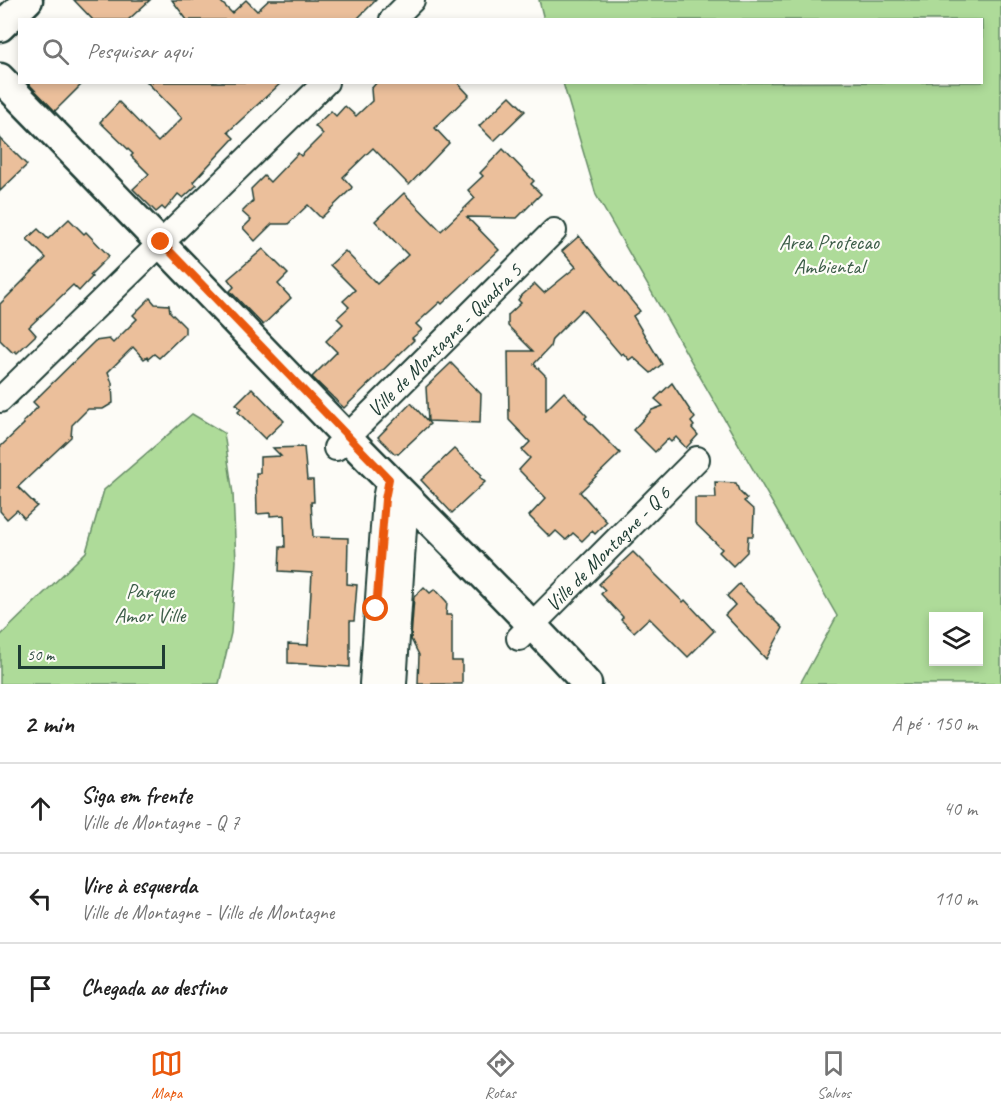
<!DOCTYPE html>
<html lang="pt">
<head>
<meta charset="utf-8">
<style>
  body { margin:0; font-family:Caveat,sans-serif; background:#f2f2f2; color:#222 }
  .controls { position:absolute; right:18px; bottom:18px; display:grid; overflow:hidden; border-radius:0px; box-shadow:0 3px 9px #0003 }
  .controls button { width:54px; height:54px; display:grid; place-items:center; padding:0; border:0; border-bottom:2px solid #e0e0e0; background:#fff; color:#222; font:30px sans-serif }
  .scale { position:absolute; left:18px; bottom:15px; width:147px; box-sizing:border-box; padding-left:6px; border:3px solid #1f3d34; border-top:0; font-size:16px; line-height:21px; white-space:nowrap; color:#1f3d34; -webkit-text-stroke:4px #fdfcf7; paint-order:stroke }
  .stop { position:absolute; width:18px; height:18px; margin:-14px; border:4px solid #ea580c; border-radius:50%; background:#fff }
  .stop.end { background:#ea580c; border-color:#fff; box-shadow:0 2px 6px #0008 }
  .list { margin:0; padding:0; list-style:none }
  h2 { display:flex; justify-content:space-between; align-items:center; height:78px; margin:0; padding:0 24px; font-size:26px }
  h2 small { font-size:20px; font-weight:400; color:#767676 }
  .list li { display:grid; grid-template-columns:39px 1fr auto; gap:18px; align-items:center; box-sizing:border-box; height:90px; padding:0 24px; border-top:2px solid #e0e0e0 }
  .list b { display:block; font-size:22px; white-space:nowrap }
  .list p { margin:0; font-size:20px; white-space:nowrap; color:#767676 }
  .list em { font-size:20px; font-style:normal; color:#767676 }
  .icon { flex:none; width:33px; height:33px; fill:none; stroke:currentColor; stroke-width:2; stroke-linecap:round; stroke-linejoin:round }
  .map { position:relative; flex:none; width:1001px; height:684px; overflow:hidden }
  .search { position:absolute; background:#fff; box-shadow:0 3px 9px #0003; left:18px; right:18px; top:18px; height:66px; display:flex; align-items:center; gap:15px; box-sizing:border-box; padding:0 21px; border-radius:0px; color:#767676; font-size:22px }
  .sheet { height:348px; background:#fff }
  nav { display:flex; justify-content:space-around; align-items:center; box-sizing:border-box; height:84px; border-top:2px solid #e0e0e0; background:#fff; font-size:16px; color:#767676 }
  nav a { display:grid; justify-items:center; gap:3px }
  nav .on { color:#ea580c }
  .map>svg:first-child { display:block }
  .green { fill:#aedb99; stroke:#668c66; stroke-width:1.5; fill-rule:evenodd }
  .building { fill:#ebbf9b; stroke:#1f3d34; stroke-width:1.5 }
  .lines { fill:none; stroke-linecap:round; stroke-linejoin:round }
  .minor-casing { stroke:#1f3d34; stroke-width:28 }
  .tertiary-casing { stroke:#1f3d34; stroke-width:33 }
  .minor { stroke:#fdfcf7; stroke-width:24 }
  .tertiary { stroke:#fdfcf7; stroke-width:28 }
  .route { stroke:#ea580c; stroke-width:8 }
  .labels { text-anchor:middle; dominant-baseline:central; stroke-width:4.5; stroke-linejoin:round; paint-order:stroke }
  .park-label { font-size:21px; fill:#3c5d48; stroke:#fdfcf7 }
  .street-label { font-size:21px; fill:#1f3d34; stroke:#fdfcf7 }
</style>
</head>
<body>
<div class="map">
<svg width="1001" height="684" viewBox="0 0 1001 684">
  <rect width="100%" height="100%" fill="#fdfcf7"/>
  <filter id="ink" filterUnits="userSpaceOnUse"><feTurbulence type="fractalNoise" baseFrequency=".0167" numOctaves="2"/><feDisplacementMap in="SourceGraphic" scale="12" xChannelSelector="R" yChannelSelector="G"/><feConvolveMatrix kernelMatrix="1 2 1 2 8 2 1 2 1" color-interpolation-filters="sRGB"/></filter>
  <g filter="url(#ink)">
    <g class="green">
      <path d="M 539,0 L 1001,0 L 1001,684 L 800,684 L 837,616 L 596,195 L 563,83 L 982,82 L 982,20 L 544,20 ZM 934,616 L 978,616 L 978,662 L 934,662 Z"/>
      <polygon points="192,414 224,433 233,494 236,561 231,633 219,684 0,684 0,636 86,552 104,490"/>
    </g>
    <g class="building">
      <polygon points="74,0 150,0 128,20 93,20"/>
      <polygon points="172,0 219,0 232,13 246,0 257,11 269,0 376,0 356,20 187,20"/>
      <polygon points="27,82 84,82 55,111"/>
      <polygon points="147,82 282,82 228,132 234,138 193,182 197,185 183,198 178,194 165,210 162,207 156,212 133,189 149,174 131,156 133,154 100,122 119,102 158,142 182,118"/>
      <polygon points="377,82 457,82 469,95 435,128 449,143 409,185 373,148 343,177 352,187 351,189 321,218 308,205 288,224 272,224 255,241 243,228 251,220 242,212 253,201 251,189 264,176 270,182 298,153 301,156 323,134 315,126 331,111 336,116 345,106 356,116 372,101 371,89"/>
      <polygon points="510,96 525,111 494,141 479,126"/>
      <polygon points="0,138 27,165 0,191"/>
      <polygon points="503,149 534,181 531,184 541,194 517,218 467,217 499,250 442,304 440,302 416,324 422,330 412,338 414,340 344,408 312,377 337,352 326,341 343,324 337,318 349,307 343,301 355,290 330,265 345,251 377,284 408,255 375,221 404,193 441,231 475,198 468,190 483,176 480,173"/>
      <polygon points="69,219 84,234 86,232 109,256 90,275 92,277 79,291 73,285 29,327 36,335 17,353 15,351 13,353 0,340 0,304 46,258 27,239 38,229 48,239"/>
      <polygon points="579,236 640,311 633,316 662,364 651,373 633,357 629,360 623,353 621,355 582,309 552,339 550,347 534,364 546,376 546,410 564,392 587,416 585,418 620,453 580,492 607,522 595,534 592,531 582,541 573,533 566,540 556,531 550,537 529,516 546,498 519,470 530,458 522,450 530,442 509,420 508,351 533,351 508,326 508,315 521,303 518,300 520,297 535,284 544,293 576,267 562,251"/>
      <polygon points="263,249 288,274 278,284 291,298 263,325 230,291 234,287 228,279"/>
      <polygon points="150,298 155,304 169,305 170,312 185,327 185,333 159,358 154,354 148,359 147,357 144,359 133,347 108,372 112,383 113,403 103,409 88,409 72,425 71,437 18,487 37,506 24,518 17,510 7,519 0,511 0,447 24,424 23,422 38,407 33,402 95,341 109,339 113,343 137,319 133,315"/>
      <polygon points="451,363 481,394 480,423 428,421 426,387"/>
      <polygon points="672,383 695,418 691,422 694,426 692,428 698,435 686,448 676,437 671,442 668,439 655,452 633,430 652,410 663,406 655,399"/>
      <polygon points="252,388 284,421 265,439 238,412 241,409 236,404"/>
      <polygon points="411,403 430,424 398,454 396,453 395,454 378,437"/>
      <polygon points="304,447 307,480 313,480 314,502 311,502 313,537 348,538 347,584 357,585 354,621 350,621 350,667 288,663 288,644 308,645 312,573 279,571 280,547 285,547 284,515 270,516 270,513 257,514 256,473 260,473 260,457 281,456 273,448"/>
      <polygon points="454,449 482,475 480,477 485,482 452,513 421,480"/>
      <polygon points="715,482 736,483 739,491 747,499 744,501 754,510 753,536 748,536 747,552 733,566 719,552 722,549 695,523 695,498 716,498"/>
      <polygon points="633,552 683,602 685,600 714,631 688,657 649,618 634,632 621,620 623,617 601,594 605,590 599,584"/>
      <polygon points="739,584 783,628 766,659 725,615 735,605 727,596"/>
      <polygon points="424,587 430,593 435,589 447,602 446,615 452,615 452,661 462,661 462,684 418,684 419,655 411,639 414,597"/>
    </g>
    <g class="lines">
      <g class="minor-casing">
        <g id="minor">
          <polyline points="392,20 412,0"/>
          <polyline points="0,400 326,82"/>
          <path id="s1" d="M 336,448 L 554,231"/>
          <path id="s2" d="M 519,638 L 697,459"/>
          <polyline points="372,684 385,499 389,479"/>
          <polyline points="394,684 406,497"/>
        </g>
      </g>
      <g class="tertiary-casing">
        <g id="tertiary">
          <polyline points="0,27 28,0"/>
          <path d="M 0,78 C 116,196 231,317 347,437 C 427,519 510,599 587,684"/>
        </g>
      </g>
      <use href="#minor" class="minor"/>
      <use href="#tertiary" class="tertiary"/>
    </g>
  </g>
  <g class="lines" filter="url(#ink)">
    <polyline class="route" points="161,242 389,479 385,499 376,609"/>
  </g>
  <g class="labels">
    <g class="park-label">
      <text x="829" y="242">Area Protecao<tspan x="829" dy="24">Ambiental</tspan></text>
      <text x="150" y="591">Parque<tspan x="150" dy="24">Amor Ville</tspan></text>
    </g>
    <g class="street-label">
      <text stroke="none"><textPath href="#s1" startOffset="153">Ville de Montagne - Quadra 5</textPath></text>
      <text stroke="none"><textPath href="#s2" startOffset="126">Ville de Montagne - Q 6</textPath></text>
    </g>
  </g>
</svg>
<div class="controls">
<button><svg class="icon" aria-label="layers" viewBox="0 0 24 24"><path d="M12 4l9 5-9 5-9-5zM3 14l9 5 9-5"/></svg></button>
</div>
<div class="scale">50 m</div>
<div class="stop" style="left:376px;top:609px"></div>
<div class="stop end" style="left:161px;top:242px"></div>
<div class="search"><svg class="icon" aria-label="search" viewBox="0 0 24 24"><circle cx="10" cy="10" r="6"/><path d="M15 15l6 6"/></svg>Pesquisar aqui</div>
</div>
<section class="sheet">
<h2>2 min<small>A pé · 150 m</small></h2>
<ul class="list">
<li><svg class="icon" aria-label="ahead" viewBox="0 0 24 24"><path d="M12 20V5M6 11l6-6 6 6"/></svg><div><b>Siga em frente</b><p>Ville de Montagne - Q 7</p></div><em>40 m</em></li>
<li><svg class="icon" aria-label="left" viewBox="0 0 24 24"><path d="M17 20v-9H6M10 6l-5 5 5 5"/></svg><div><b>Vire à esquerda</b><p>Ville de Montagne - Ville de Montagne</p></div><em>110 m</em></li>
<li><svg class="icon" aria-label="arrive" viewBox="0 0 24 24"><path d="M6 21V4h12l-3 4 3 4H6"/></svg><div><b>Chegada ao destino</b></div></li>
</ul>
</section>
<nav>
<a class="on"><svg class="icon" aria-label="map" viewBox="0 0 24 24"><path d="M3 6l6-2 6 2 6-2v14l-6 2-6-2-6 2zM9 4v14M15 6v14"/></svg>Mapa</a>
<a><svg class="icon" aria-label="directions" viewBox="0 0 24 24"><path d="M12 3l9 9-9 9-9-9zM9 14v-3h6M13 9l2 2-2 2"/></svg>Rotas</a>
<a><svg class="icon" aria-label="saved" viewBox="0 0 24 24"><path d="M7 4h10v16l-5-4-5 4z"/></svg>Salvos</a>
</nav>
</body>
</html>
